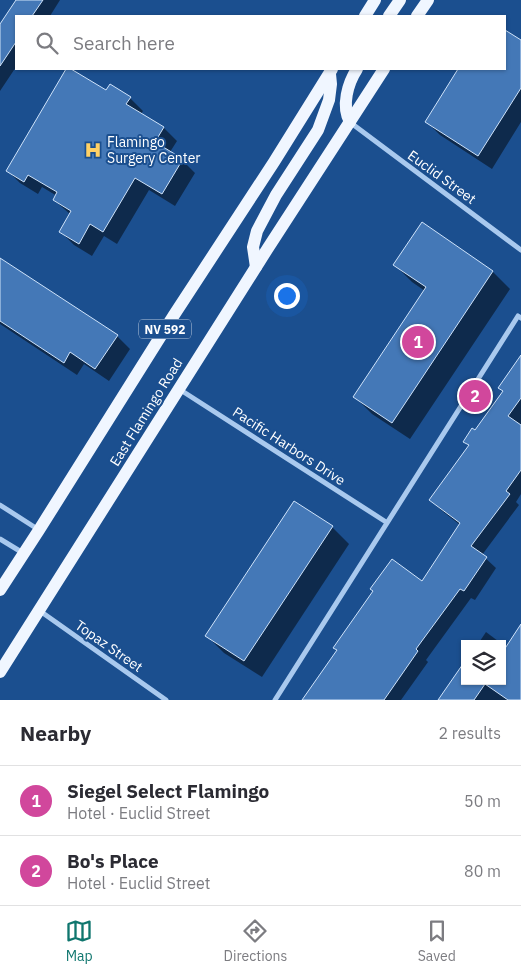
<!DOCTYPE html>
<html lang="en">
<head>
<meta charset="utf-8">
<style>
  body { margin:0; font-family:"IBM Plex Sans",sans-serif; background:#f2f2f3; color:#2b2b33 }
  .controls { position:absolute; right:15px; bottom:15px; display:grid; overflow:hidden; border-radius:0px; box-shadow:0 1px 4px #0004 }
  .controls button { width:45px; height:45px; display:grid; place-items:center; padding:0; border:0; border-bottom:1px solid #e1e1e2; background:#fff; color:#2b2b33; font:25px sans-serif }
  .you { position:absolute; left:286px; top:295px; width:18px; height:18px; margin:-12px; border:4px solid #fff; border-radius:50%; background:#1a73e8; box-shadow:0 0 0 8px #1a73e833 }
  .badge { display:grid; place-items:center; width:32px; height:32px; border-radius:50%; background:#0f766e; color:#fff; font-size:16px; font-weight:700 }
  .pin { position:absolute; translate:-50% -50%; border:2px solid #fff; box-shadow:0 1px 5px #0006 }
  .list { margin:0; padding:0; list-style:none }
  h2 { display:flex; justify-content:space-between; align-items:center; height:65px; margin:0; padding:0 20px; font-size:21px }
  h2 small { font-size:16px; font-weight:400; color:#7c7c81 }
  .list li { display:grid; grid-template-columns:32px 1fr auto; gap:15px; align-items:center; box-sizing:border-box; height:70px; padding:0 20px; border-top:1px solid #e1e1e2 }
  .list b { display:block; font-size:19px; white-space:nowrap }
  .list p { margin:0; font-size:16px; white-space:nowrap; color:#7c7c81 }
  .list em { font-size:16px; font-style:normal; color:#7c7c81 }
  .icon { flex:none; width:28px; height:28px; fill:none; stroke:currentColor; stroke-width:2; stroke-linecap:round; stroke-linejoin:round }
  .map { position:relative; flex:none; width:521px; height:700px; overflow:hidden }
  .search { position:absolute; background:#fff; box-shadow:0 1px 4px #0004; left:15px; right:15px; top:15px; height:55px; display:flex; align-items:center; gap:12px; box-sizing:border-box; padding:0 18px; border-radius:0px; color:#7c7c81; font-size:19px }
  .sheet { height:205px; background:#fff }
  nav { display:flex; justify-content:space-around; align-items:center; box-sizing:border-box; height:70px; border-top:1px solid #e1e1e2; background:#fff; font-size:14px; color:#7c7c81 }
  nav a { display:grid; justify-items:center; gap:2px }
  nav .on { color:#0f766e }
  .map>svg:first-child { display:block }
  .shadow { fill:#0007 }
  .building { fill:#4478b7; stroke:#cfe3fa }
  .lines { fill:none; stroke-linecap:round; stroke-linejoin:round }
  .street { stroke:#a9c9ee; stroke-width:5 }
  .primary { stroke:#f0f6ff; stroke-width:12 }
  .labels { text-anchor:middle; dominant-baseline:central; stroke-width:4; stroke-linejoin:round; paint-order:stroke }
  .shield { fill:#1b4f8f; stroke:#bbcadd; stroke-width:1 }
  .shield-label { font-size:12px; font-weight:bold; fill:#fff }
  .poi-label { font-size:14px; fill:#fff; stroke:#1b4f8f; text-anchor:start }
  .street-label { font-size:14px; fill:#fff; stroke:#1b4f8f }
</style>
</head>
<body>
<div class="map">
<svg width="521" height="700" viewBox="0 0 521 700">
  <rect width="100%" height="100%" fill="#1b4f8f"/>
  <g class="shadow">
    <polygon points="17,0 60,0 50,16 16,16 16,67 0,91 0,26"/>
    <polygon points="505,31 521,42 521,122 492,169 440,135 427,122 460,69 505,69"/>
    <polygon points="68,69 107,92 130,98 143,111 141,114 164,128 177,141 170,152 182,160 195,173 175,206 149,190 117,244 104,236 92,256 74,245 61,232 71,215 54,200 57,196 42,187 38,194 20,183 7,170"/>
    <polygon points="422,224 493,272 510,289 410,439 372,414 355,397 425,291 412,282 395,265"/>
    <polygon points="0,260 117,336 130,349 109,381 84,364 77,375 0,324"/>
    <polygon points="521,357 521,494 516,502 519,505 482,555 496,568 475,600 471,598 426,660 428,662 401,700 306,700 422,583 460,525 441,510 431,500 470,446 465,441 475,432 504,392"/>
    <polygon points="332,527 349,544 262,677 224,653 207,636"/>
    <polygon points="521,626 521,700 439,700 465,681 502,681 502,644 507,647"/>
    <polygon points="486,632 502,644 478,644"/>
  </g>
  <g class="building">
    <polygon points="16,0 43,0 32,16 16,16 16,42 0,66 0,24"/>
    <polygon points="505,30 521,40 521,88 478,156 425,122 458,69 505,69"/>
    <polygon points="66,69 71,69 106,90 110,84 131,97 126,104 164,127 155,142 183,159 162,194 135,178 103,232 90,224 79,244 59,232 71,211 53,200 57,192 28,175 24,182 6,171"/>
    <polygon points="422,222 493,271 392,423 353,397 426,287 393,265"/>
    <polygon points="0,258 118,335 95,369 70,352 64,363 0,321"/>
    <polygon points="521,355 521,398 508,416 521,425 521,470 506,491 510,494 471,546 487,557 464,591 460,589 416,649 418,651 384,700 302,700 337,650 333,648 373,591 370,589 392,559 422,581 460,523 429,500 469,445 463,442 472,428 475,430 503,391 498,388"/>
    <polygon points="294,501 333,526 244,661 205,636"/>
    <polygon points="521,624 521,700 508,700 485,684 474,700 438,700 465,661 465,681 502,681 502,653"/>
  </g>
  <g class="lines">
    <g class="street">
      <polyline points="351,123 521,250"/>
      <polyline points="179,389 386,522"/>
      <polyline points="0,505 39,530"/>
      <polyline points="0,539 23,553"/>
      <polyline points="40,611 166,700"/>
      <polyline points="275,700 518,316 521,318"/>
    </g>
    <g class="primary">
      <polyline points="365,16 375,0"/>
      <polyline points="389,16 400,0"/>
      <polyline points="417,16 428,0"/>
      <path d="M 350,122 C 341,106 348,83 357,69"/>
      <polyline points="256,267 253,247 257,231 276,195 318,130 329,100 331,84 330,74"/>
      <polyline points="0,590 39,530 174,315 274,162 332,69"/>
      <polyline points="0,672 268,248 384,69"/>
    </g>
  </g>
  <defs>
    <g id="hospital-bare" transform="scale(1.35)"><path d="M-5-5h3v3.5h4V-5h3V5h-3V1.5h-4V5h-3Z" fill="#ffd166" stroke="#1b4f8f" stroke-width="2.5" paint-order="stroke"/></g>
  </defs>
  <g fill-rule="evenodd">
    <use href="#hospital-bare" x="93" y="150"/>
  </g>
  <g class="labels">
    <rect class="shield" x="139" y="319.5" width="52" height="19" rx="4"/>
    <g class="shield-label">
      <text x="165" y="329">NV 592</text>
    </g>
    <g class="poi-label">
      <text x="107" y="142">Flamingo<tspan x="107" dy="16">Surgery Center</tspan></text>
    </g>
    <g class="street-label">
      <text transform="translate(442 177) rotate(36)">Euclid Street</text>
      <text transform="translate(146 412) rotate(-58)">East Flamingo Road</text>
      <text transform="translate(289 446) rotate(33)">Pacific Harbors Drive</text>
      <text transform="translate(109 646) rotate(35)">Topaz Street</text>
    </g>
  </g>
</svg>
<div class="controls">
<button><svg class="icon" aria-label="layers" viewBox="0 0 24 24"><path d="M12 4l9 5-9 5-9-5zM3 14l9 5 9-5"/></svg></button>
</div>
<div class="you"></div>
<div class="pin badge" style="left:418px;top:342px;background:#d1479c">1</div>
<div class="pin badge" style="left:475px;top:396px;background:#d1479c">2</div>
<div class="search"><svg class="icon" aria-label="search" viewBox="0 0 24 24"><circle cx="10" cy="10" r="6"/><path d="M15 15l6 6"/></svg>Search here</div>
</div>
<section class="sheet">
<h2>Nearby<small>2 results</small></h2>
<ul class="list">
<li><span class="badge" style="background:#d1479c">1</span><div><b>Siegel Select Flamingo</b><p>Hotel · Euclid Street</p></div><em>50 m</em></li>
<li><span class="badge" style="background:#d1479c">2</span><div><b>Bo's Place</b><p>Hotel · Euclid Street</p></div><em>80 m</em></li>
</ul>
</section>
<nav>
<a class="on"><svg class="icon" aria-label="map" viewBox="0 0 24 24"><path d="M3 6l6-2 6 2 6-2v14l-6 2-6-2-6 2zM9 4v14M15 6v14"/></svg>Map</a>
<a><svg class="icon" aria-label="directions" viewBox="0 0 24 24"><path d="M12 3l9 9-9 9-9-9zM9 14v-3h6M13 9l2 2-2 2"/></svg>Directions</a>
<a><svg class="icon" aria-label="saved" viewBox="0 0 24 24"><path d="M7 4h10v16l-5-4-5 4z"/></svg>Saved</a>
</nav>
</body>
</html>
